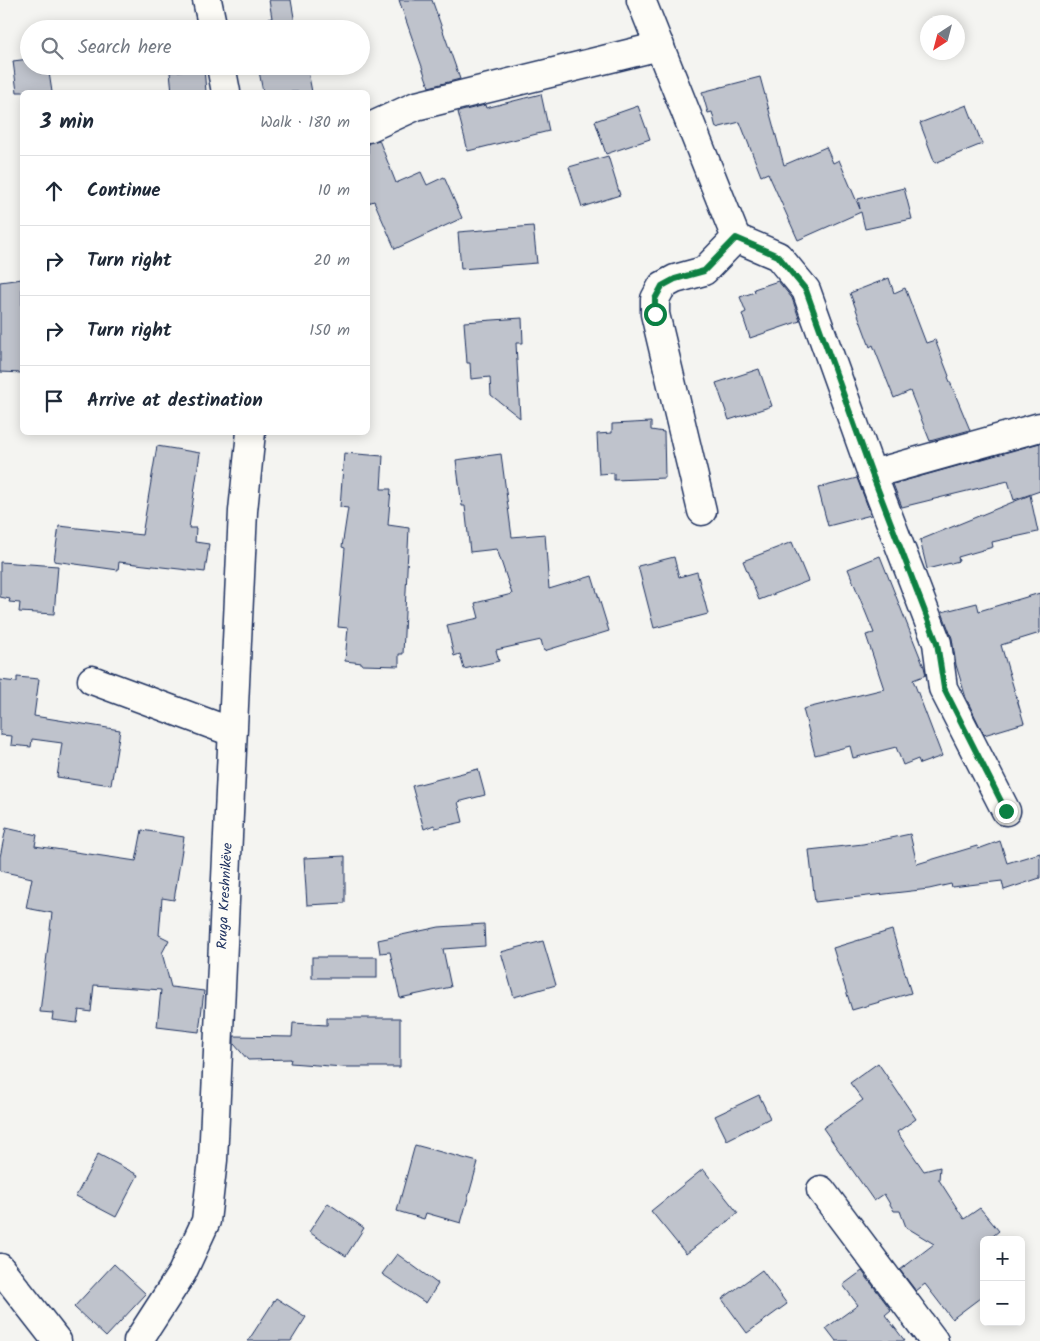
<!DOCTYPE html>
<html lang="en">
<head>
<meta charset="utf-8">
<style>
  body { margin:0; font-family:Kalam,sans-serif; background:#f2f2f3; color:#1f2937 }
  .controls { position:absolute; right:15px; bottom:15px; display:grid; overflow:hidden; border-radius:8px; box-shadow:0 2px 12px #0003 }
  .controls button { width:45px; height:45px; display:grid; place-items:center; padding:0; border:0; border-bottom:1px solid #e0e1e3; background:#fff; color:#1f2937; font:25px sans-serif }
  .compass { position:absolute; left:920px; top:15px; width:45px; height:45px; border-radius:50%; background:#fff; box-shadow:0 2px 12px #0003; rotate:216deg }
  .stop { position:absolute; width:15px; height:15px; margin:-11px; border:4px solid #0b8043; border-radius:50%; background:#fff }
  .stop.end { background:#0b8043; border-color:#fff; box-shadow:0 1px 5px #0008 }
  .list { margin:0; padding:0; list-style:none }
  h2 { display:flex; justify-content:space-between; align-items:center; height:65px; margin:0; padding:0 20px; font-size:21px }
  h2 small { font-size:16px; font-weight:400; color:#747a83 }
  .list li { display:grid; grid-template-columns:32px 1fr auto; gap:15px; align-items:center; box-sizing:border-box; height:70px; padding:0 20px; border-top:1px solid #e0e1e3 }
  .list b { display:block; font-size:19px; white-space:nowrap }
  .list em { font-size:16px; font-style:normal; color:#747a83 }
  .icon { flex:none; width:28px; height:28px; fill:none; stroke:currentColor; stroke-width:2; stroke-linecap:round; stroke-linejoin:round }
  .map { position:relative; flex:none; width:1040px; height:1341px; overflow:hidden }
  .search { position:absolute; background:#fff; box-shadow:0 2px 12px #0003; left:20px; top:20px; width:350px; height:55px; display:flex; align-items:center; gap:12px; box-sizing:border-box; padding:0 18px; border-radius:28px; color:#747a83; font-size:19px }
  .panel { position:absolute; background:#fff; box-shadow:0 2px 12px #0003; left:20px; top:90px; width:350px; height:345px; border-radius:8px }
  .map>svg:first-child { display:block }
  .building { fill:#bfc3cc; stroke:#1b2f5e }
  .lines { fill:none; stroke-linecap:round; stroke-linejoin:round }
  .minor-casing { stroke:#1b2f5e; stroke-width:31 }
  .minor { stroke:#fdfcf7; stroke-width:28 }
  .route { stroke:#0b8043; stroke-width:6 }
  .labels { text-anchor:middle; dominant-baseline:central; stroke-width:4.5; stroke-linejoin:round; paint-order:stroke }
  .street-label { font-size:14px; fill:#1b2f5e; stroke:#fdfcf7 }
</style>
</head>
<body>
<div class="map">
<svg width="1040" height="1341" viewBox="0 0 1040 1341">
  <rect width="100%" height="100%" fill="#f4f4f1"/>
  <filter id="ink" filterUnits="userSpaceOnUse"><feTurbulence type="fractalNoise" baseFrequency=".02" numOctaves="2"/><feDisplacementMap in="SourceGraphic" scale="10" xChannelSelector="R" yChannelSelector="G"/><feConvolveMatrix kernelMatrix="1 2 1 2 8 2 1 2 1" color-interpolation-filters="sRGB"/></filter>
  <g filter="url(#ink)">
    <g class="building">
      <polygon points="269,0 291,0 296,29 251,29 250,23 272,18"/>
      <polygon points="399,0 432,0 460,79 429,87"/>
      <polygon points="29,59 29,66 48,66 52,92 17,92 13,61"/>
      <polygon points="258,66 307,66 312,92 263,92"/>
      <polygon points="204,68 206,92 172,92 170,72"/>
      <polygon points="760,77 784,165 826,147 833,163 839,160 860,209 858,199 904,188 912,219 865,229 861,212 798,240 768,173 761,176 740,122 716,128 712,112 708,113 702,92"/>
      <polygon points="541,94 549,131 468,151 458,112 485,105 486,108"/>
      <polygon points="967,105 982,144 935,163 920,123"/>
      <polygon points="638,106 650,139 606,154 595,121"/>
      <polygon points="379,140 396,183 421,172 427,185 444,177 462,218 395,249 374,201 368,203 368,143"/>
      <polygon points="608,156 620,195 582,207 569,167"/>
      <polygon points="533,226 537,263 461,269 458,232"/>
      <polygon points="889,278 894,293 905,288 926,343 935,340 949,376 948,377 970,430 930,441 910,391 894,398 873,345 870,347 850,293"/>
      <polygon points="22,279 22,373 0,372 0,282"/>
      <polygon points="778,281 792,298 800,321 750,338 742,314 746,312 740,297 755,292 754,289"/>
      <polygon points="522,318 523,343 516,343 520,418 491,395 490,377 471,379 470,363 467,363 464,322"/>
      <polygon points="759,369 772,406 729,420 716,383"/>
      <polygon points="651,422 651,430 664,432 665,478 614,480 614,473 599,474 597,434 612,433 612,424"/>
      <polygon points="1040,443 1040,491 1014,500 1008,481 902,507 893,484"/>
      <polygon points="157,446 200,453 189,528 196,528 195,542 209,544 205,572 119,562 118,570 54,561 59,526 142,535"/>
      <polygon points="344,453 383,456 381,489 391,489 388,525 409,528 403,654 399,654 399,666 362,665 362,663 345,661 348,628 338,627 345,548 342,547 348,508 340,507"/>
      <polygon points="501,454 512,537 545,534 549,589 592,576 609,631 544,651 541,640 496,650 499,661 464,669 460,654 454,656 447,625 479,618 475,603 512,594 497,549 470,552 465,506 462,506 456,460"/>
      <polygon points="857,478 871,515 828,526 818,488"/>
      <polygon points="1030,495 1038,532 992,542 993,547 958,557 959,561 927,569 920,540"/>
      <polygon points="792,542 808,581 759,600 743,561"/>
      <polygon points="880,556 924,667 926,675 913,680 942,756 920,764 918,759 903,765 896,747 853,758 850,746 815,755 803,709 884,689 866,635 874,633 848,569"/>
      <polygon points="674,557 679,577 697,572 708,614 654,628 638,566"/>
      <polygon points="0,562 58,566 54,614 19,612 20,603 9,602 10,599 0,597"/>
      <polygon points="1040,593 1040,633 1001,645 1024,723 984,735 966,698 956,665 952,638 942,612 977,603 979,611"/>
      <polygon points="17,677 39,679 34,716 120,730 111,785 57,777 62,743 32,739 31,747 11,745 12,736 0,735 0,680 17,682"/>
      <polygon points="478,769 485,795 458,802 463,822 435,828 434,825 424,829 412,786"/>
      <polygon points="6,828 37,835 35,846 136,861 142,830 184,837 174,900 162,898 159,935 169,940 162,953 171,987 204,991 199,1032 157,1027 161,990 94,985 91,1012 79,1010 77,1023 52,1020 53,1013 40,1012 52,913 26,908 32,878 0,871 0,857"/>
      <polygon points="910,834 917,864 977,846 978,849 1000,841 1007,863 1040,853 1040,878 1004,890 1002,881 952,887 951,884 929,889 815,902 809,850 863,844"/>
      <polygon points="345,856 345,903 307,905 304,858"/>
      <polygon points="484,924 485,946 443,949 451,987 400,998 390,952 380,953 378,940 439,927"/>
      <polygon points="892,930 911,993 852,1010 833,948"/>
      <polygon points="543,941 556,985 514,997 501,952"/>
      <rect x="312" y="957" width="65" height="21"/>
      <polygon points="327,1018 400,1018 400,1067 343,1067 290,1063 291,1059 248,1060 234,1044 234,1036 292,1037 293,1023 327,1025"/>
      <polygon points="878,1063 916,1119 897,1132 924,1171 940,1167 939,1180 964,1219 980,1208 999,1231 988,1240 984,1240 984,1295 952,1319 925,1284 916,1291 900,1270 934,1244 906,1227 900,1211 894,1211 884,1194 874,1201 823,1128 863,1100 850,1083"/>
      <polygon points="759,1095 770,1118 727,1140 715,1116"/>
      <polygon points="415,1145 478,1162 461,1223 426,1213 424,1219 397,1211"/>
      <polygon points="98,1154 138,1175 116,1217 76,1196"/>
      <polygon points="703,1169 738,1213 686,1254 651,1211"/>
      <polygon points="328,1203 364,1228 346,1256 309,1232"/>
      <polygon points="397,1254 438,1284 426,1303 382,1274"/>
      <polygon points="114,1264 146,1294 106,1337 74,1307"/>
      <polygon points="762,1270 787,1304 747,1333 722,1299"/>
      <polygon points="862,1271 891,1310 885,1315 905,1341 836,1341 826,1328 858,1305 843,1285"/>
      <polygon points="276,1298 306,1317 291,1341 248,1341"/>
    </g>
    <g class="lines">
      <g class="minor-casing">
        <g id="minor">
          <polyline points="207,0 213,29"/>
          <polyline points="641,0 736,238"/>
          <polyline points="221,66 226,92"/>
          <polyline points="368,128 416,106 660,46"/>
          <polyline points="872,474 937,643 943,688 1006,811"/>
          <polyline points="702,511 655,314 655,299 662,286 675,279 704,271 736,238 778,256 806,290 872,474 1040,427"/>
          <polyline points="92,680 232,732"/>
          <polyline points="821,1190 934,1341"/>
          <polyline points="0,1268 57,1341"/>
          <polyline points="138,1341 182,1273 206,1221 213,1160 243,511 251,432"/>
        </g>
      </g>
      <use href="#minor" class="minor"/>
    </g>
  </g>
  <g class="lines" filter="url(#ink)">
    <polyline class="route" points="655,314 655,299 662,286 675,279 704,271 736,238 778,256 806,290 872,474 937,643 944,688 1006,811"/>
  </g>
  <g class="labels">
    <g class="street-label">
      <text transform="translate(225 896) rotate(-87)">Rruga Kreshnikëve</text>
    </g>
  </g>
</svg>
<div class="controls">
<button>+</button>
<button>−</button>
</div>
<svg class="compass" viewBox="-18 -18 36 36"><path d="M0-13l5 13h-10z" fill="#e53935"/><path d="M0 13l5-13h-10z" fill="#747a83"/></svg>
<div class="stop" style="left:655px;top:314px"></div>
<div class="stop end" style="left:1006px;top:811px"></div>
<div class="search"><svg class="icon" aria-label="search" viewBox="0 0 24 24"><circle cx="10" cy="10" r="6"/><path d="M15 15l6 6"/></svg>Search here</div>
<section class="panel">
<h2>3 min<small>Walk · 180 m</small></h2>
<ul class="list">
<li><svg class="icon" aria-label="ahead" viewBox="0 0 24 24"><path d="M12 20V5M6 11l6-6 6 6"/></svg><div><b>Continue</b></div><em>10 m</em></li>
<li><svg class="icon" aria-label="right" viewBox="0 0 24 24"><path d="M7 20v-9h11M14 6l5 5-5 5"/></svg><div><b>Turn right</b></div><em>20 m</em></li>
<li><svg class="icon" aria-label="right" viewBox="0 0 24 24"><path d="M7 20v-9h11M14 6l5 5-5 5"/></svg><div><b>Turn right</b></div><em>150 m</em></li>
<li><svg class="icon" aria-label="arrive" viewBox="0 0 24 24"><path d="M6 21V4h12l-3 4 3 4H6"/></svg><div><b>Arrive at destination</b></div></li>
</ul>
</section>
</div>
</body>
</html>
